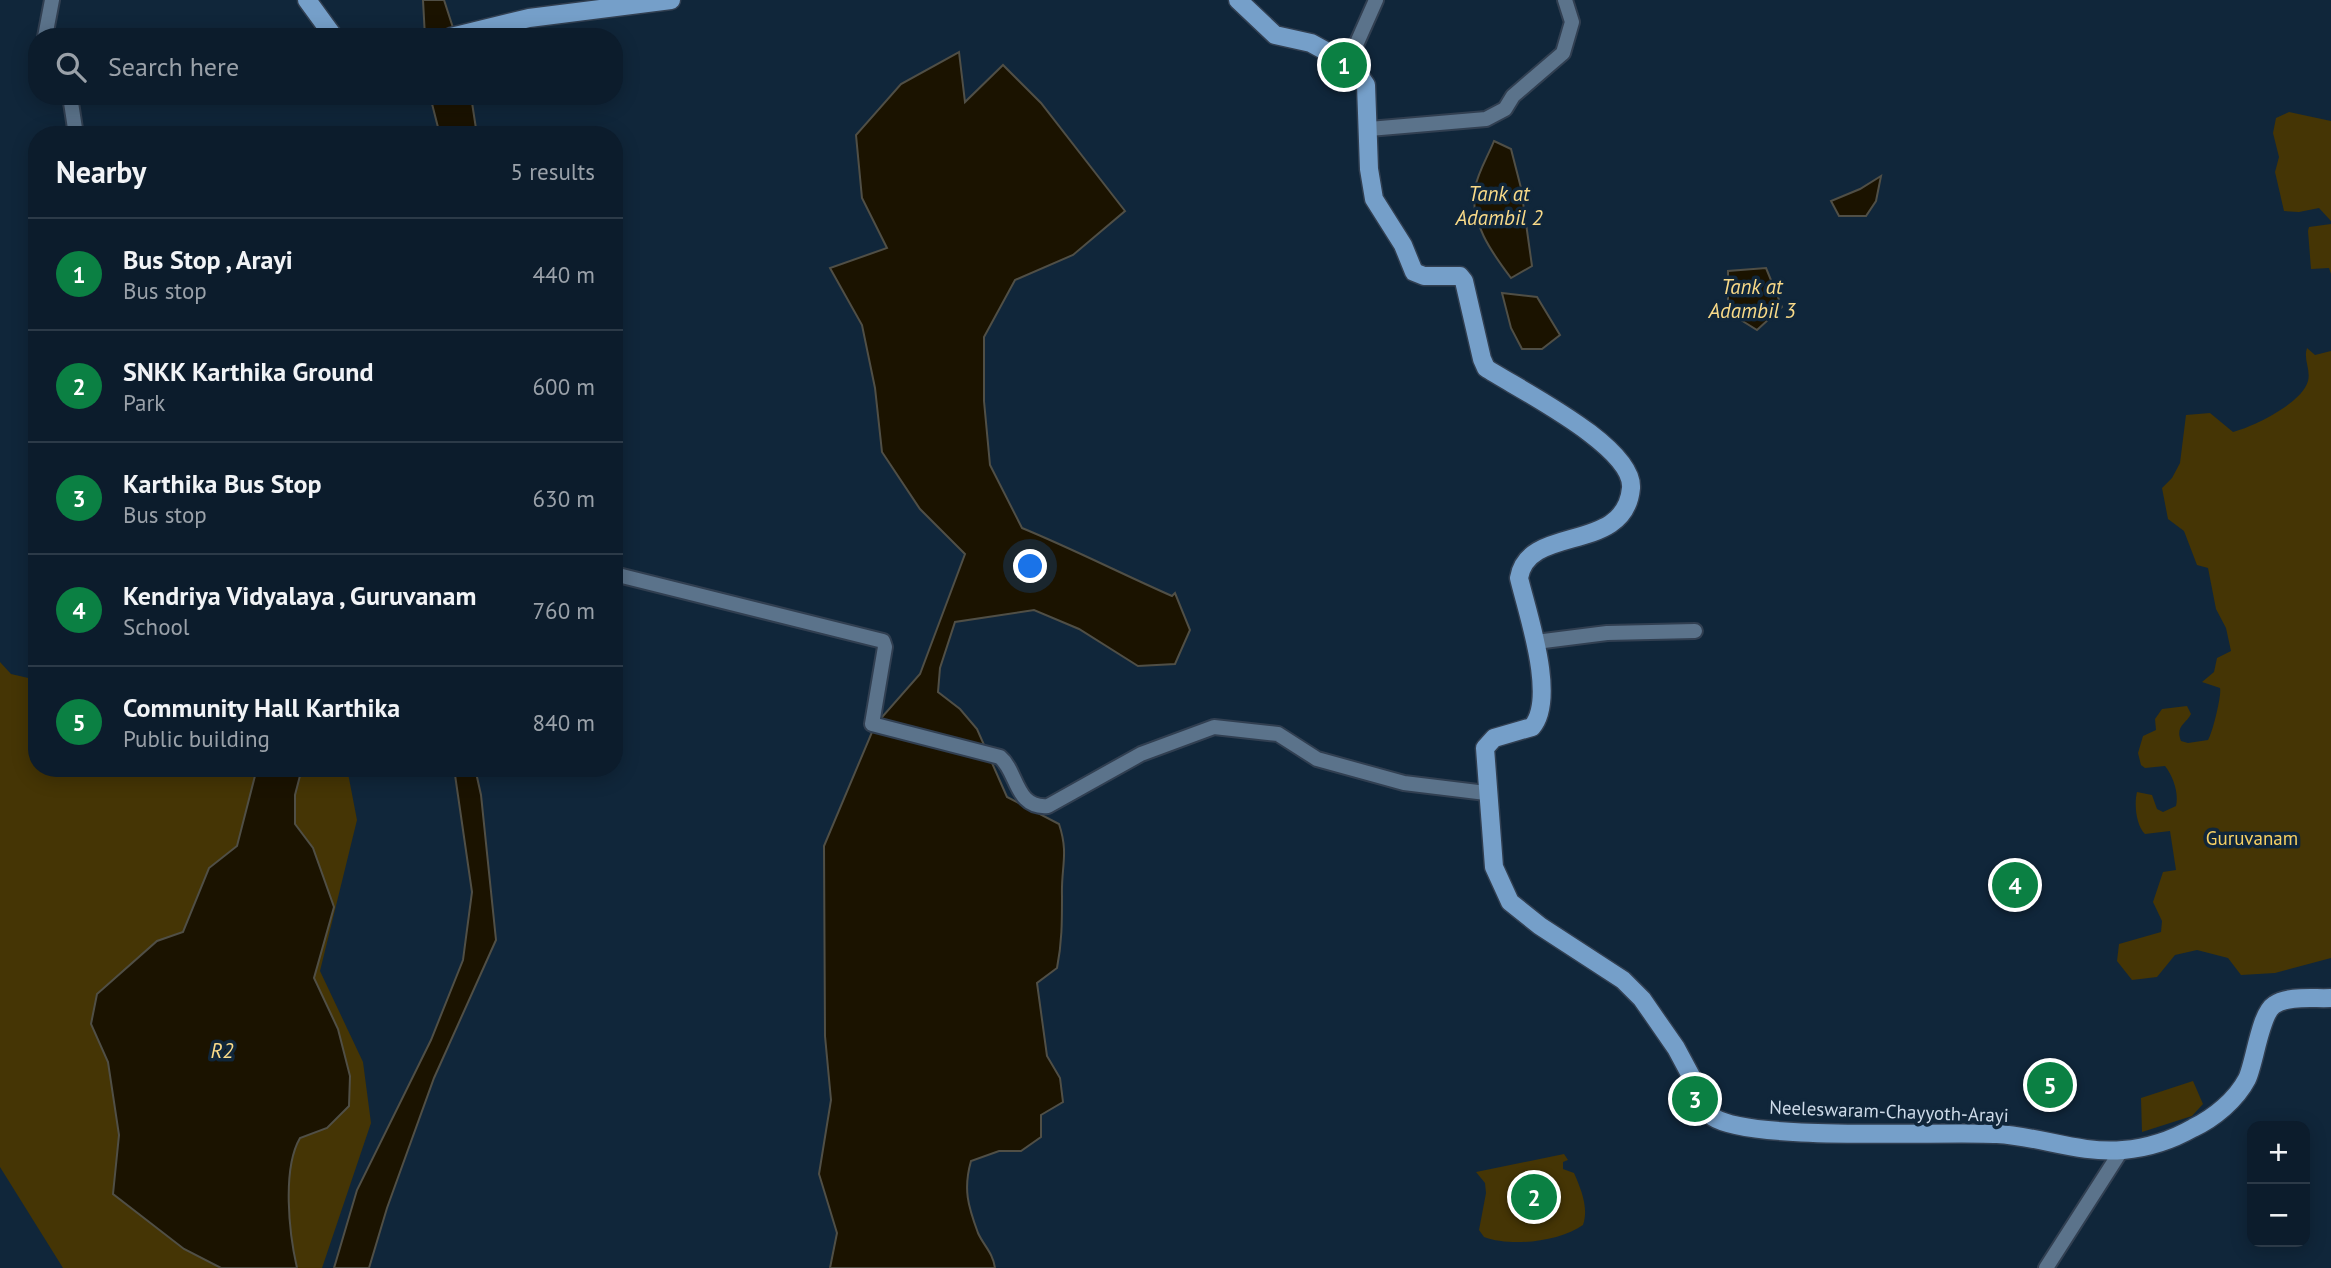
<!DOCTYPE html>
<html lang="en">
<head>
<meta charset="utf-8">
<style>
  body { margin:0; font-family:"PT Sans",sans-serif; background:#152534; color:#f1f3f6 }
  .controls { position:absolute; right:21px; bottom:21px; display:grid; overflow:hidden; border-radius:14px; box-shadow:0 4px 18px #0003 }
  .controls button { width:63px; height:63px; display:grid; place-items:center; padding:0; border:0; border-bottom:2px solid #2c3a48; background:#0c1c2c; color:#f1f3f6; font:35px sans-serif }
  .you { position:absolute; left:1031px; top:567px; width:24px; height:24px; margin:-18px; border:5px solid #fff; border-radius:50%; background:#1a73e8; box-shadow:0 0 0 10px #1a73e833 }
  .badge { display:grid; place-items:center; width:46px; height:46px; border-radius:50%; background:#0b8043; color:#fff; font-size:23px; font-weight:700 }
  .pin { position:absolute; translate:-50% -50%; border:4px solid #fff; box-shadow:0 2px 7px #0006 }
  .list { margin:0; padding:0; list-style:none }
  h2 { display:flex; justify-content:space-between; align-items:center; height:91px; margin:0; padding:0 28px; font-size:30px }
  h2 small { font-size:23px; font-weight:400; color:#9aa1a9 }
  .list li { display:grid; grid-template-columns:46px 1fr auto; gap:21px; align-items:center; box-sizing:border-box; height:112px; padding:0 28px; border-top:2px solid #2c3a48 }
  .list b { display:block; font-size:26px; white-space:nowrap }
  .list p { margin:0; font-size:23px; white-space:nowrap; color:#9aa1a9 }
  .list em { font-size:23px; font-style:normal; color:#9aa1a9 }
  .icon { flex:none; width:38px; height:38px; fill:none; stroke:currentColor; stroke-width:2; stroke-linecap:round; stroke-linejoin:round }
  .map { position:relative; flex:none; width:2331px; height:1268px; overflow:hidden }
  .search { position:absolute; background:#0c1c2c; box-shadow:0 4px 18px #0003; left:28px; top:28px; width:595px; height:77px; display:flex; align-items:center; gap:18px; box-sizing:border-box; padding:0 24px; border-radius:28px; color:#9aa1a9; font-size:26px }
  .panel { position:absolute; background:#0c1c2c; box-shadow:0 4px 18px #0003; left:28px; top:126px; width:595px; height:651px; border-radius:28px }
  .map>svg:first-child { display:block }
  .green { fill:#453505 }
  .water { fill:#1b1300; stroke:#504f46; stroke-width:2 }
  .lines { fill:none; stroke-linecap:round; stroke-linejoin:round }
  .minor-casing { stroke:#313f51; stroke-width:18 }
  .major-casing { stroke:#313f51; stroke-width:21 }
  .minor { stroke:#5b738b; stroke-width:14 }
  .major { stroke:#759fc9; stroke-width:18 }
  .labels { text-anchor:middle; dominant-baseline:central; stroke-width:7; stroke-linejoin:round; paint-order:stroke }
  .park-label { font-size:19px; fill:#f8d164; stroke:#10263a }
  .street-label { font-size:19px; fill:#cddae8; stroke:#10263a }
  .water-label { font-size:21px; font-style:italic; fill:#f9da88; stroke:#10263a }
</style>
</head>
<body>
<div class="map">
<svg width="2331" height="1268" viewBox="0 0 2331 1268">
  <rect width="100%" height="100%" fill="#10263a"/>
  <g class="green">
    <polygon points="2289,112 2331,121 2331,221 2319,208 2299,212 2284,211 2275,172 2279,157 2273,133 2276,118"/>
    <polygon points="2331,224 2331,274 2329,268 2311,269 2308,231 2309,227"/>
    <path d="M 2307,348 L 2315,355 L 2331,351 L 2331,958 L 2275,973 L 2241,975 L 2228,958 L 2197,950 L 2175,955 L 2157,977 L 2132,980 L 2117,961 L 2119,944 L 2161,932 L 2162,921 L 2153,902 L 2163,872 L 2176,870 L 2170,831 L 2145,834 C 2136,825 2134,804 2137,792 L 2152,795 L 2157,809 L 2163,812 L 2176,806 C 2179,793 2173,776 2165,766 L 2145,768 L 2141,765 L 2138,753 L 2143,736 L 2156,730 L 2155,719 L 2162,709 L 2187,706 L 2191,714 C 2186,724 2175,726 2181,741 L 2188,743 L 2208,740 C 2212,735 2222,695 2220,688 L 2202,682 L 2214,672 L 2217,658 L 2231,651 L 2226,628 L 2216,609 L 2208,568 L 2197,565 L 2184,531 L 2168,519 L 2162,488 L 2172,478 L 2180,463 L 2186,415 L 2210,413 L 2233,432 C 2254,427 2302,403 2308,381 C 2311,370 2303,359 2307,348 Z"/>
    <polygon points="0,662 11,674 37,680 37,768 347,768 357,820 320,971 363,1062 371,1123 322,1268 63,1268 0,1167"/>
    <polygon points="2193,1081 2203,1104 2192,1116 2142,1132 2141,1098"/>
    <path d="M 1564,1154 L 1568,1160 L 1563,1162 L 1563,1169 L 1574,1173 C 1581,1189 1589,1208 1583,1225 C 1559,1242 1511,1247 1484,1237 L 1479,1230 L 1486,1193 L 1485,1183 L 1476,1172 Z"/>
  </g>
  <g class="water">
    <polygon points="423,0 444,0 456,37 425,37"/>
    <path d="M 959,52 L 965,102 L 1003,65 L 1041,103 L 1125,211 L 1073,255 L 1015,280 L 984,337 L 984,401 L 990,465 L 1022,528 C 1073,549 1122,574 1172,596 L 1175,593 L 1190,630 L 1175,664 L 1138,666 L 1079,629 L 1034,610 L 955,622 L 940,668 L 938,692 L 960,709 L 977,729 L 1007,797 L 1059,824 C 1069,854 1061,866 1062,896 C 1062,922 1062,943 1057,968 L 1037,983 L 1047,1056 L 1060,1078 L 1063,1102 L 1041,1115 L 1041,1137 L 1021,1151 L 999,1151 L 971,1161 C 963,1189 968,1206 978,1233 C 984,1246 993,1253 995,1268 L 830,1268 L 837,1233 L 819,1174 L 831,1100 L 825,1036 L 824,846 L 875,725 L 920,674 L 965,554 L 920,509 L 882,452 L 875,388 L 862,325 L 830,268 L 887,248 L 862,198 L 856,135 L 901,84 Z"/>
    <polygon points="430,96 471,96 477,135 440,135"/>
    <path d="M 1494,141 L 1511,149 L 1521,188 L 1532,266 L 1511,278 C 1492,253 1469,221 1475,188 C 1478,172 1488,156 1494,141 Z"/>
    <polygon points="1881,176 1876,201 1866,216 1839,216 1831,201 1860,189"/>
    <polygon points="1766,268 1782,307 1757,330 1728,312 1728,271"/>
    <polygon points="1502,293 1537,297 1560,335 1542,349 1522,349 1511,328"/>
    <path d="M 257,768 L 302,768 L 295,795 L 295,824 L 313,848 L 334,907 L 314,978 L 338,1029 L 350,1076 L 349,1106 L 327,1128 L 300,1138 C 282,1169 289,1233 297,1268 L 221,1268 L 184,1249 L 113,1194 L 119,1135 L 108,1062 L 91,1024 L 97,994 L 157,941 L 183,932 L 209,868 L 237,846 Z"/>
    <polygon points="454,768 475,768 481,795 496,940 434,1078 387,1208 369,1268 334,1268 357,1190 431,1040 463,960 472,892"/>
  </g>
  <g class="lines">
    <g class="minor-casing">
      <g id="minor">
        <polyline points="45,37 52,0"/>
        <polyline points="1353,66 1356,45 1376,0"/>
        <polyline points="70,96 76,135"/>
        <polyline points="1369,129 1486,119 1505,109 1513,96 1563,53 1572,22 1565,0"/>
        <path d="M 614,574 L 883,641 L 885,647 L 872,724 L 1000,757 C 1018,772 1015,809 1048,806 L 1141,754 L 1214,727 L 1278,734 L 1317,759 L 1404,783 L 1486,793"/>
        <polyline points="1536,642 1607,633 1695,631"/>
        <polyline points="2046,1268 2121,1151"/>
      </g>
    </g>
    <g class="major-casing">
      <g id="major">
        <polyline points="307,0 334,37"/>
        <path d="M 1238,0 L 1275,35 L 1311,43 L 1353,66 L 1366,85 L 1369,169 L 1374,199 L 1403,245 L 1414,272 L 1424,276 L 1460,276 L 1464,281 L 1482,359 L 1486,368 C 1518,389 1634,446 1631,488 C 1625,555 1528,523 1519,578 C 1527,612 1557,698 1532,727 L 1494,738 L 1485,748 L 1494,867 L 1510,902 L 1540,926 L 1623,980 L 1642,999 L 1676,1048 L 1713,1117 C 1751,1142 1941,1131 1997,1134 C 2039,1136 2080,1154 2123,1150 C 2147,1148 2172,1140 2193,1128 C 2214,1118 2236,1100 2247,1079 C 2255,1062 2260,1014 2274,1005 C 2288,995 2315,999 2331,998"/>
        <polyline points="451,37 529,18 671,0"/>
      </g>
    </g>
    <use href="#minor" class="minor"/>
    <use href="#major" class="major"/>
  </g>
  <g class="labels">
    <g class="park-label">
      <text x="2252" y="838">Guruvanam</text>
    </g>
    <g class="street-label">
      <text transform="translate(1889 1111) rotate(2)">Neeleswaram-Chayyoth-Arayi</text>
    </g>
    <g class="water-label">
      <text x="1499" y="193">Tank at<tspan x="1499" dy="24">Adambil 2</tspan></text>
      <text x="1752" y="286">Tank at<tspan x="1752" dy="24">Adambil 3</tspan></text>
      <text x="222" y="1050">R2</text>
    </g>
  </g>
</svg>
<div class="controls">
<button>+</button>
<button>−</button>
</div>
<div class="you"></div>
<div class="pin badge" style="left:1344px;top:65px">1</div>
<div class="pin badge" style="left:1534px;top:1197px">2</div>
<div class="pin badge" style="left:1695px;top:1099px">3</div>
<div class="pin badge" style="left:2015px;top:885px">4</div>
<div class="pin badge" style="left:2050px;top:1085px">5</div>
<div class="search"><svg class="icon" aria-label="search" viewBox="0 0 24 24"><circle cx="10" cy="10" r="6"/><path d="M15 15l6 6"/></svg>Search here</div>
<section class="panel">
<h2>Nearby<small>5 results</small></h2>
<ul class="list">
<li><span class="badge">1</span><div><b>Bus Stop , Arayi</b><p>Bus stop</p></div><em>440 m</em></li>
<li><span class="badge">2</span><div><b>SNKK Karthika Ground</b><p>Park</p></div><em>600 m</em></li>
<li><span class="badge">3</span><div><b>Karthika Bus Stop</b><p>Bus stop</p></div><em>630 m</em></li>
<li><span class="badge">4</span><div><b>Kendriya Vidyalaya , Guruvanam</b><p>School</p></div><em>760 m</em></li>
<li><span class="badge">5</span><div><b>Community Hall Karthika</b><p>Public building</p></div><em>840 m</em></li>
</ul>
</section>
</div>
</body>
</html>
